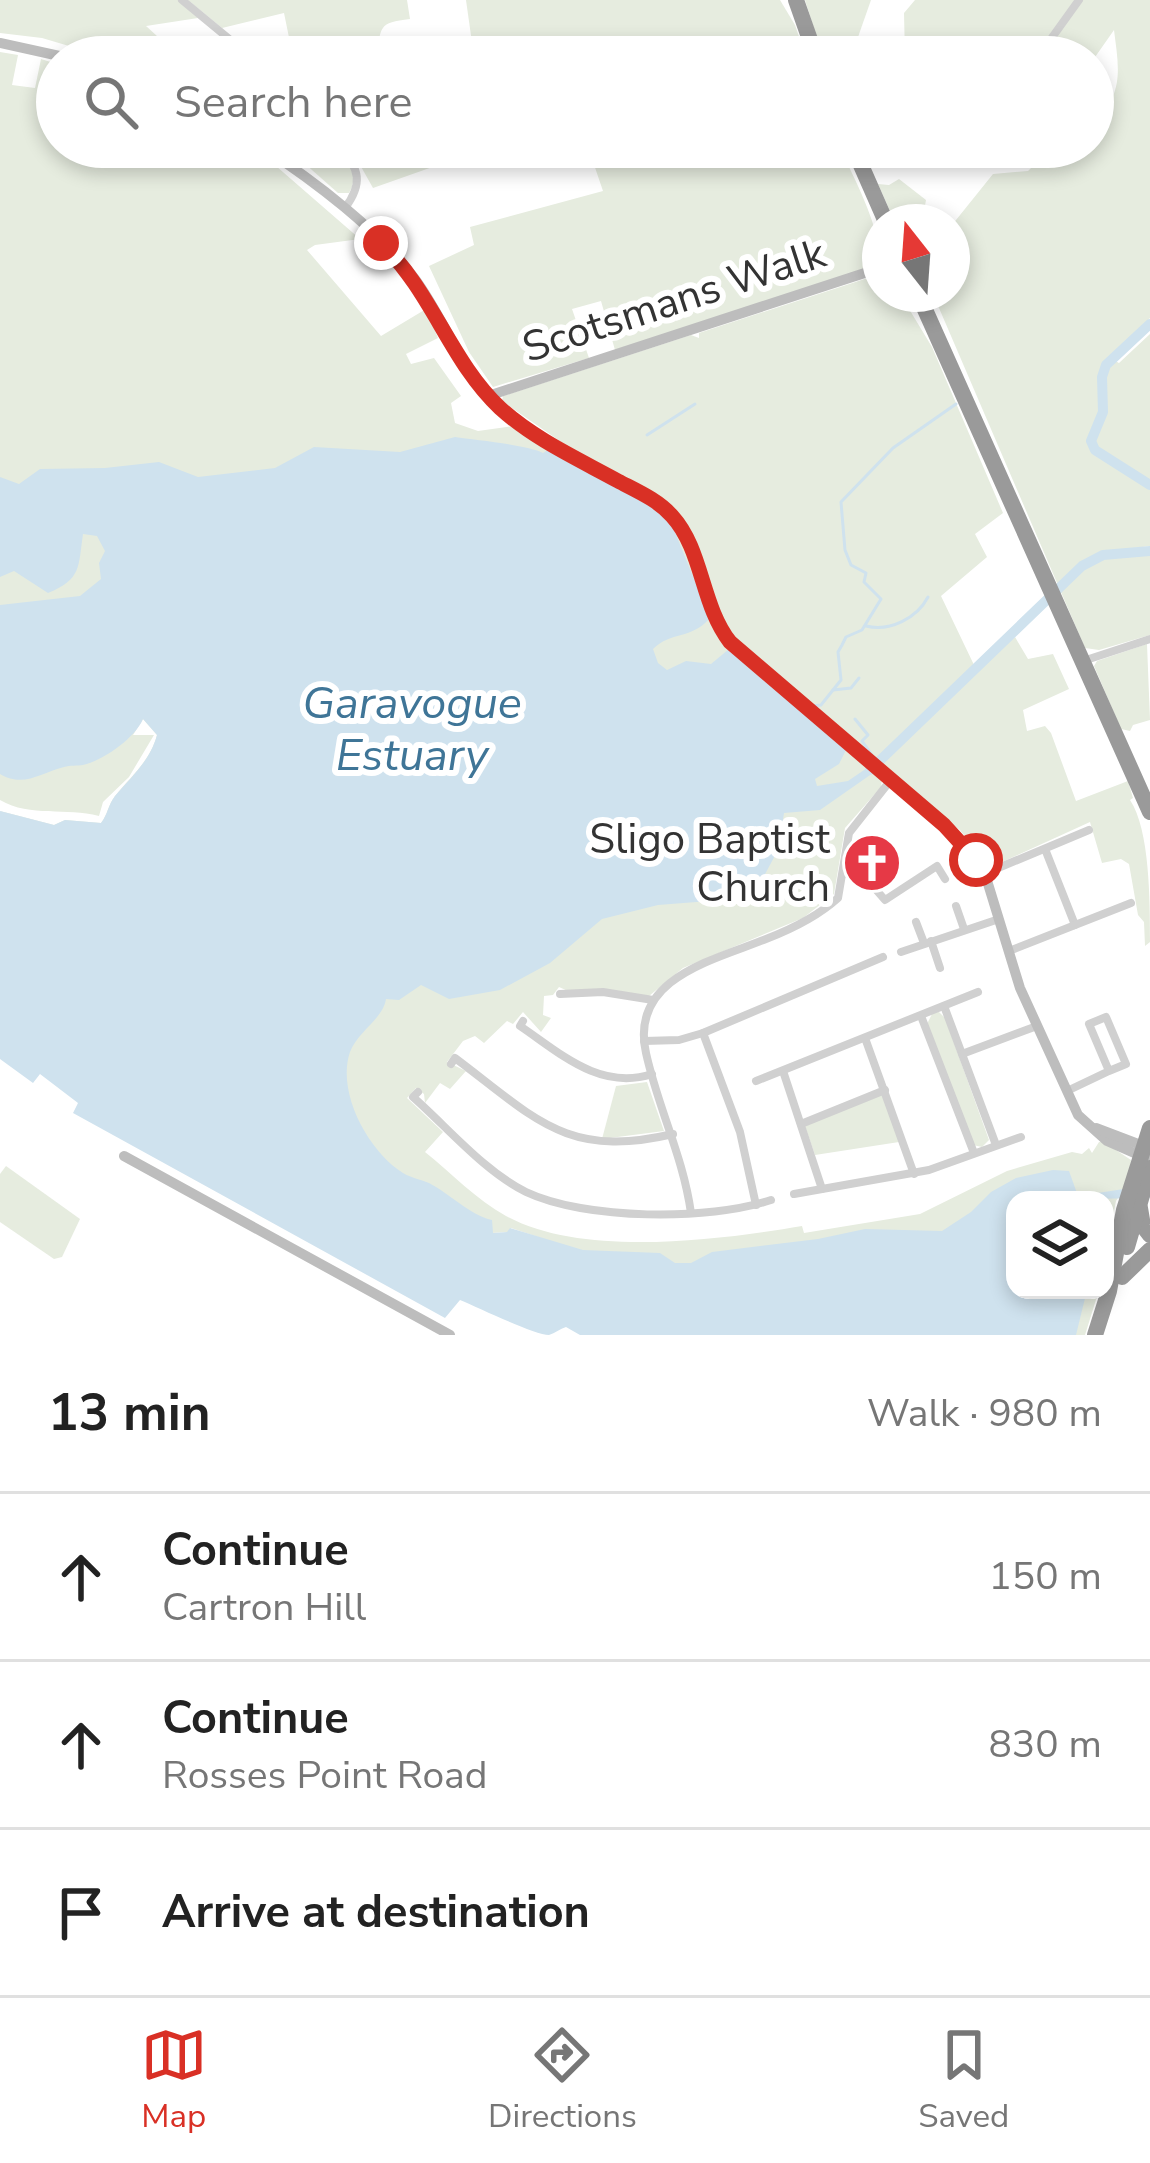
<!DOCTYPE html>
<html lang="en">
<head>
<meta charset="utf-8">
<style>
  body { margin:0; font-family:"Nunito Sans",sans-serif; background:#f2f2f2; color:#222 }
  .controls { position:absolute; right:36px; bottom:36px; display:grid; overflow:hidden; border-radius:24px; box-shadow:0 6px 18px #0003 }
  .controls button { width:108px; height:108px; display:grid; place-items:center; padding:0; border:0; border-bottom:3px solid #e0e0e0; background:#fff; color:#222; font:60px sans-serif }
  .compass { position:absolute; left:862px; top:204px; width:108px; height:108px; border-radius:50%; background:#fff; box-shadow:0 6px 18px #0003; rotate:343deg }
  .stop { position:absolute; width:36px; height:36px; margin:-27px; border:9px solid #d93025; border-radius:50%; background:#fff }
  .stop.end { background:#d93025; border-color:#fff; box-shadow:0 3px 12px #0008 }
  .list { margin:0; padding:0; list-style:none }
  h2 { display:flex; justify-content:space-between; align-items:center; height:156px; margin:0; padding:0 48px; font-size:51px }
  h2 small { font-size:39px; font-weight:400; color:#767676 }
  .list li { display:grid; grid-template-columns:78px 1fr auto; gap:36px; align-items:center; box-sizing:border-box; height:168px; padding:0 48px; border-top:3px solid #e0e0e0 }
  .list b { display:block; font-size:45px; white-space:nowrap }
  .list p { margin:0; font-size:39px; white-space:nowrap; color:#767676 }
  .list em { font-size:39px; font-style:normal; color:#767676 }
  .icon { flex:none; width:66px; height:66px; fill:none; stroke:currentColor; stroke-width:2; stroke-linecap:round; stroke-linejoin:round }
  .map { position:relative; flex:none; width:1150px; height:1335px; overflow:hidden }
  .search { position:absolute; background:#fff; box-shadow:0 6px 18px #0003; left:36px; right:36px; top:36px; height:132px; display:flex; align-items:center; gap:30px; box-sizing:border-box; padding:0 42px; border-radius:66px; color:#767676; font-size:45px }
  .sheet { height:660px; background:#fff }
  nav { display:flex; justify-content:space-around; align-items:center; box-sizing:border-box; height:168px; border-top:3px solid #e0e0e0; background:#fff; font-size:33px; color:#767676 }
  nav a { display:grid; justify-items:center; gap:6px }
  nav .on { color:#d93025 }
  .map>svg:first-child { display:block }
  .green { fill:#e6ecdf }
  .water { fill:#cfe2ee }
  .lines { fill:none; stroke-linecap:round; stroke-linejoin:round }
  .stream { stroke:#cfe2ee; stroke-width:3 }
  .river { stroke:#cfe2ee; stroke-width:10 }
  .street { stroke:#d0d0d0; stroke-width:8 }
  .secondary { stroke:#bdbdbd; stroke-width:10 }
  .highway { stroke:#9a9a9a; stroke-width:16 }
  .route { stroke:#d93025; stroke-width:15 }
  .labels { text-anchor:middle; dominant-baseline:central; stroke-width:12; stroke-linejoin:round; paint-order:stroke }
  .street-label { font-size:42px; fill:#333; stroke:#fff }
  .poi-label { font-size:42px; fill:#333; stroke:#fff; text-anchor:end }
  .water-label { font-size:45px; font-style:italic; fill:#3f7597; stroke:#fff }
</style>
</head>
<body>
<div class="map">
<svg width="1150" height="1335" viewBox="0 0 1150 1335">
  <rect width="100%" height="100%" fill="#fff"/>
  <g class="green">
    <polygon points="0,0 178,0 198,18 146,26 180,57 106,57 42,38 0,33"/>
    <path d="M 188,0 L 407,0 L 410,19 C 378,23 381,26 377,57 L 293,57 L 284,13 L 222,28 Z"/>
    <polygon points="466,0 780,0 795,25 806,57 474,57"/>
    <polygon points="805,0 871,0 851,57 823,57"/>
    <path d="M 915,0 L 1150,0 L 1150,318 L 1110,358 L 1119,363 L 1150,334 L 1150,546 L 1104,552 L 1112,557 L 1150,554 L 1150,635 L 1099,650 L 1085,648 L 933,294 L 952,294 L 952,225 L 993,174 L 1028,171 L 1034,165 L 1034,147 L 1093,147 L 1093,119 C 1126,97 1118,63 1114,30 L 1093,60 L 905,57 L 904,13 Z"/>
    <path d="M 0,52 L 18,55 L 12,85 L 35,88 L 41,59 L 57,64 L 57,147 L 186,147 L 250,165 L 251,156 L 214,147 L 245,147 L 276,166 L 360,239 L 315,245 L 307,250 L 381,336 L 426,309 L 438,338 L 406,354 L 411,364 L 434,358 L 461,396 L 451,403 L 455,423 L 478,431 L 513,426 L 680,537 L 712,622 L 729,649 L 882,779 L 881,787 L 845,828 L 834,894 L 803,918 L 683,968 L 649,996 L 568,991 L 559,987 L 553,995 L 544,996 L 543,1015 L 551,1018 L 541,1032 L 523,1012 L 513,1024 L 507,1021 L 484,1043 L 475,1036 L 463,1041 L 447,1062 L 466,1071 L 450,1089 L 440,1083 L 425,1103 L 424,1094 L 416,1088 L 407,1098 L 443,1132 L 425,1152 C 451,1173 477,1200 506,1216 C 582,1258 719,1240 802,1226 L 804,1233 L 920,1214 L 1007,1171 L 1072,1152 L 1082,1154 L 1089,1148 L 1092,1153 L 1099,1142 L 1104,1142 L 1131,1160 L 1128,1182 L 1116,1201 L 1105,1257 L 1105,1200 L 1110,1200 L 1085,1196 L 1015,1200 L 1015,1290 L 1099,1290 L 1085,1335 L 758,1335 L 559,1244 L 511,1228 L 508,1232 L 492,1233 L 408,1201 L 0,811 L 54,825 L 65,820 L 101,823 C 108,814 108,805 115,796 C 132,775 150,761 157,735 L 143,719 L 133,735 L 154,735 L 129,777 L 103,802 L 99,816 C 66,807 31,818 0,800 Z"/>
    <path d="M 286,147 L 335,147 C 348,161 360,174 349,193 L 338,193 Z"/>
    <polygon points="344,147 489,147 373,188 359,163"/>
    <path d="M 588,147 L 840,147 C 856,184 880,224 880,265 L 615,350 L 601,301 L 572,309 L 589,358 L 493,387 L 469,352 L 429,266 L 474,245 L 470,227 L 603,191 Z"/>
    <polygon points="899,179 926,200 922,222 895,222 878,184 889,185"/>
    <polygon points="880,274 880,294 900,294 932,347 1003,513 975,534 987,557 941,596 974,665 927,715 874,763 747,655 726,629 683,526 502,401 503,396 691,335 699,338 699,333"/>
    <path d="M 1015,637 L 1028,659 L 1053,654 L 1069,689 L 1023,710 L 1027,731 L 1045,726 L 1051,733 L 1076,801 L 1128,781 L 1133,798 L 1130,800 C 1150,830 1150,901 1150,942 L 1145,946 L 1144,922 L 1138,915 L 1129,864 L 1121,859 L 1102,863 L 1090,822 L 989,868 L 960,830 L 879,767 L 982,665 Z"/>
    <polygon points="1147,644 1150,720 1133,725 1130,731 1121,729 1094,666 1097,661"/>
    <polygon points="933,1012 939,1012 945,1018 989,1140 982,1147 973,1145 927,1024"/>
    <polygon points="647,1082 664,1131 602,1139 616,1086"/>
    <polygon points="882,1094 899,1142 815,1155 805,1126"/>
    <polygon points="6,1166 80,1219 62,1257 54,1259 0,1222 0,1174"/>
  </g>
  <path class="water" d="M 455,437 C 475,440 529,445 543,453 L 549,449 L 626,490 L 670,520 L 710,618 C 691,640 671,631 653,649 L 658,663 L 667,670 L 686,661 L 711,664 L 729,649 L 846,750 L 839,764 L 815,779 L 817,786 L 848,781 L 867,768 L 873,773 L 820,810 L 784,813 L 778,850 L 756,891 L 735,899 L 658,905 L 602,919 L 550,963 L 500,990 L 449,999 L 421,985 L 399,1000 L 386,999 C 383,1019 358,1031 350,1052 C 336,1093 369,1152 403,1173 C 411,1178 420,1179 429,1183 C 450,1194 470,1215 492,1220 L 493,1233 L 507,1232 L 510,1228 L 583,1250 L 660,1253 L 675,1263 L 691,1263 L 712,1252 L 818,1239 L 865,1229 L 942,1231 L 971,1212 L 991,1192 L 1016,1178 L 1053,1170 L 1069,1171 L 1078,1196 L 1150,1185 L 1150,1198 L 1015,1200 L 1015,1290 L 1087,1290 L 1076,1335 L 580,1335 L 566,1327 C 560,1329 555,1333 549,1335 C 535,1335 479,1308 460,1300 L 445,1318 L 73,1113 L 78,1103 L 40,1074 L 33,1083 L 0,1059 L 0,811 L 54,825 L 65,820 L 101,823 C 108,814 108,805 115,796 C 132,776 150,761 157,735 L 143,719 C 135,738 104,760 83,765 C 77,766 70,765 64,767 C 40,773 24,788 0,774 L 0,605 L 80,596 L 101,579 L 99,563 L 105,551 L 97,536 L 83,534 C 78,567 82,579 48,593 L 14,571 L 0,577 L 0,477 L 19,484 L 40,469 L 105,468 L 159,462 L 198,477 L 275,468 L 314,447 L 400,452 Z"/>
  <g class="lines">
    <g class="stream">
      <polyline points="647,435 695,404"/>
      <path d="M 866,626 C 890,632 917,618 928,597"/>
      <polyline points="833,690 851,688 859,678"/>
      <polyline points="812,706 821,705 841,680 838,652 842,645 846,637 862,630 881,599 864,582 866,573 851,565 845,550 841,502 893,448 956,404"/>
      <polyline points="855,719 868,735 862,741 877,762"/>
    </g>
    <g class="river">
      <polyline points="1150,324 1106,365 1102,377 1103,412 1091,441 1095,450 1150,485"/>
      <polyline points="870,770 1082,566 1103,555 1150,551"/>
    </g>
    <g class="street">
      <polyline points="182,0 251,57"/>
      <polyline points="1038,57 1079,0"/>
      <polyline points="201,147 249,159"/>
      <path d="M 340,147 C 360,169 363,184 345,208"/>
      <polyline points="1083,661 1150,639"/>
      <polyline points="1045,849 1075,925"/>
      <polyline points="991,871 1089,830"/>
      <polyline points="843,873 865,877 885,900 937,866 945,879"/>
      <polyline points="956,906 964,929"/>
      <polyline points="916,922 924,943"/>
      <polyline points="931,941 940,968"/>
      <polyline points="1009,951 1131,903"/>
      <polyline points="901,952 999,919"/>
      <polyline points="560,994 603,992 653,1000"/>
      <polyline points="944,1006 996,1145"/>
      <polyline points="921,1016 974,1153"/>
      <path d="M 523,1021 L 520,1026 C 560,1053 600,1091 652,1074"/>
      <polyline points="703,1033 740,1132 756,1205"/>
      <polyline points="865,1038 914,1174"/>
      <polyline points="644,1041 679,1040 703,1033 883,957"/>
      <polyline points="962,1054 1037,1026"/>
      <path d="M 451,1064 L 455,1058 C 535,1118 566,1159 673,1134"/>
      <polyline points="783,1071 822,1189"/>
      <polyline points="756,1081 978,992"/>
      <polyline points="1067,1091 1109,1071 1089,1024 1106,1017 1126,1064 1109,1071"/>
      <path d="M 418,1092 L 413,1097 C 448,1128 484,1171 526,1192 C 585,1220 709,1221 771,1200"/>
      <polyline points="801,1124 885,1090"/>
      <polyline points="794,1194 929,1170 1021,1137"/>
      <path d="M 691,1213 C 683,1156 658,1108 646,1053 C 629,978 714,960 766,939 C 792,929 817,917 838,898 L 849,833 L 890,781"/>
    </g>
    <g class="secondary">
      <polyline points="0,43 64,57"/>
      <path d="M 262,147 C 313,180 379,230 415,279 C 446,321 462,374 502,410 C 536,440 579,460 619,482 C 638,492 659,501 673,517 C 703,551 702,605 730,642 L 959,840 L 985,874 L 1020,988 L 1078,1115 L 1107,1141 L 1150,1160"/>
      <polyline points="488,396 880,268"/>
      <polyline points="1096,1128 1146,1147"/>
      <polyline points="124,1156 450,1335"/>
    </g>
    <g class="highway">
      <polyline points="796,0 816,57"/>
      <polyline points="853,147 886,222"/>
      <polyline points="918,294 1150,812"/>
      <polyline points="1140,1208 1143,1226 1150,1235"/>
      <polyline points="1127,1247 1150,1168"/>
      <polyline points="1122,1277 1150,1250"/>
      <polyline points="1095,1335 1109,1291 1124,1210 1150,1128"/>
    </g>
  </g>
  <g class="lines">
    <path class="route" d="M 381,243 C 433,293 450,361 500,408 C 534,439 578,459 618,481 C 637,491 658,500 672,516 C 703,550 701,605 730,642 L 944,825 L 976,860"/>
  </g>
  <defs>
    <g id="church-disc" transform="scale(3)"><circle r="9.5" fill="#e63946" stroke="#fff"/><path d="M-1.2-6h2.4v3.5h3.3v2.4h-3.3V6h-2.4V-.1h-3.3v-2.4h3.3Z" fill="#fff"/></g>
  </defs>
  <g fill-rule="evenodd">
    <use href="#church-disc" x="872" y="863"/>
  </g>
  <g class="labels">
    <g class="street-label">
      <text transform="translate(674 301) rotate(-18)">Scotsmans Walk</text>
    </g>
    <g class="poi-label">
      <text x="830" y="839">Sligo Baptist<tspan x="830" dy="48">Church</tspan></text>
    </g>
    <g class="water-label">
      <text x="412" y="703">Garavogue<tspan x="412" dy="52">Estuary</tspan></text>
    </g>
  </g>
</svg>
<div class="controls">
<button><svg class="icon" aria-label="layers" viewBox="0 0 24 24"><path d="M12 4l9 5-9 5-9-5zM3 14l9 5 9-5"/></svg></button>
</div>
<svg class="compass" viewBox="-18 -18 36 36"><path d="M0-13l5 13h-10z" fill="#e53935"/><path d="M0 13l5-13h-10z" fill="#767676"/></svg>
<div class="stop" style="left:976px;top:860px"></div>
<div class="stop end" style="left:381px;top:243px"></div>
<div class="search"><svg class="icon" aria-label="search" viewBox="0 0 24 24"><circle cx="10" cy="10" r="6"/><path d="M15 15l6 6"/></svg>Search here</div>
</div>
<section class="sheet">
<h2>13 min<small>Walk · 980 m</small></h2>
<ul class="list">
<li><svg class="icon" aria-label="ahead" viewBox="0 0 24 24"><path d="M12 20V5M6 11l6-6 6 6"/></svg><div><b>Continue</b><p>Cartron Hill</p></div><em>150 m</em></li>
<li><svg class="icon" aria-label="ahead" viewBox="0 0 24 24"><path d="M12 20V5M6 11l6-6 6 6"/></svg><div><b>Continue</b><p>Rosses Point Road</p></div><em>830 m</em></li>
<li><svg class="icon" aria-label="arrive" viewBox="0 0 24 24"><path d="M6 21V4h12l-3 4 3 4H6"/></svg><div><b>Arrive at destination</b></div></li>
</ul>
</section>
<nav>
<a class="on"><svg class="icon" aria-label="map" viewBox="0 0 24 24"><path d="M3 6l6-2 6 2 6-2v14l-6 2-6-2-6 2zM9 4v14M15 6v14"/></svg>Map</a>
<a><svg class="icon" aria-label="directions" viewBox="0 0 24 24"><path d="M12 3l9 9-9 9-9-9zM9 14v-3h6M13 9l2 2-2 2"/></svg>Directions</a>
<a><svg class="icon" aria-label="saved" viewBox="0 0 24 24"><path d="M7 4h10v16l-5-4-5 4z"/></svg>Saved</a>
</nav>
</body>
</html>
